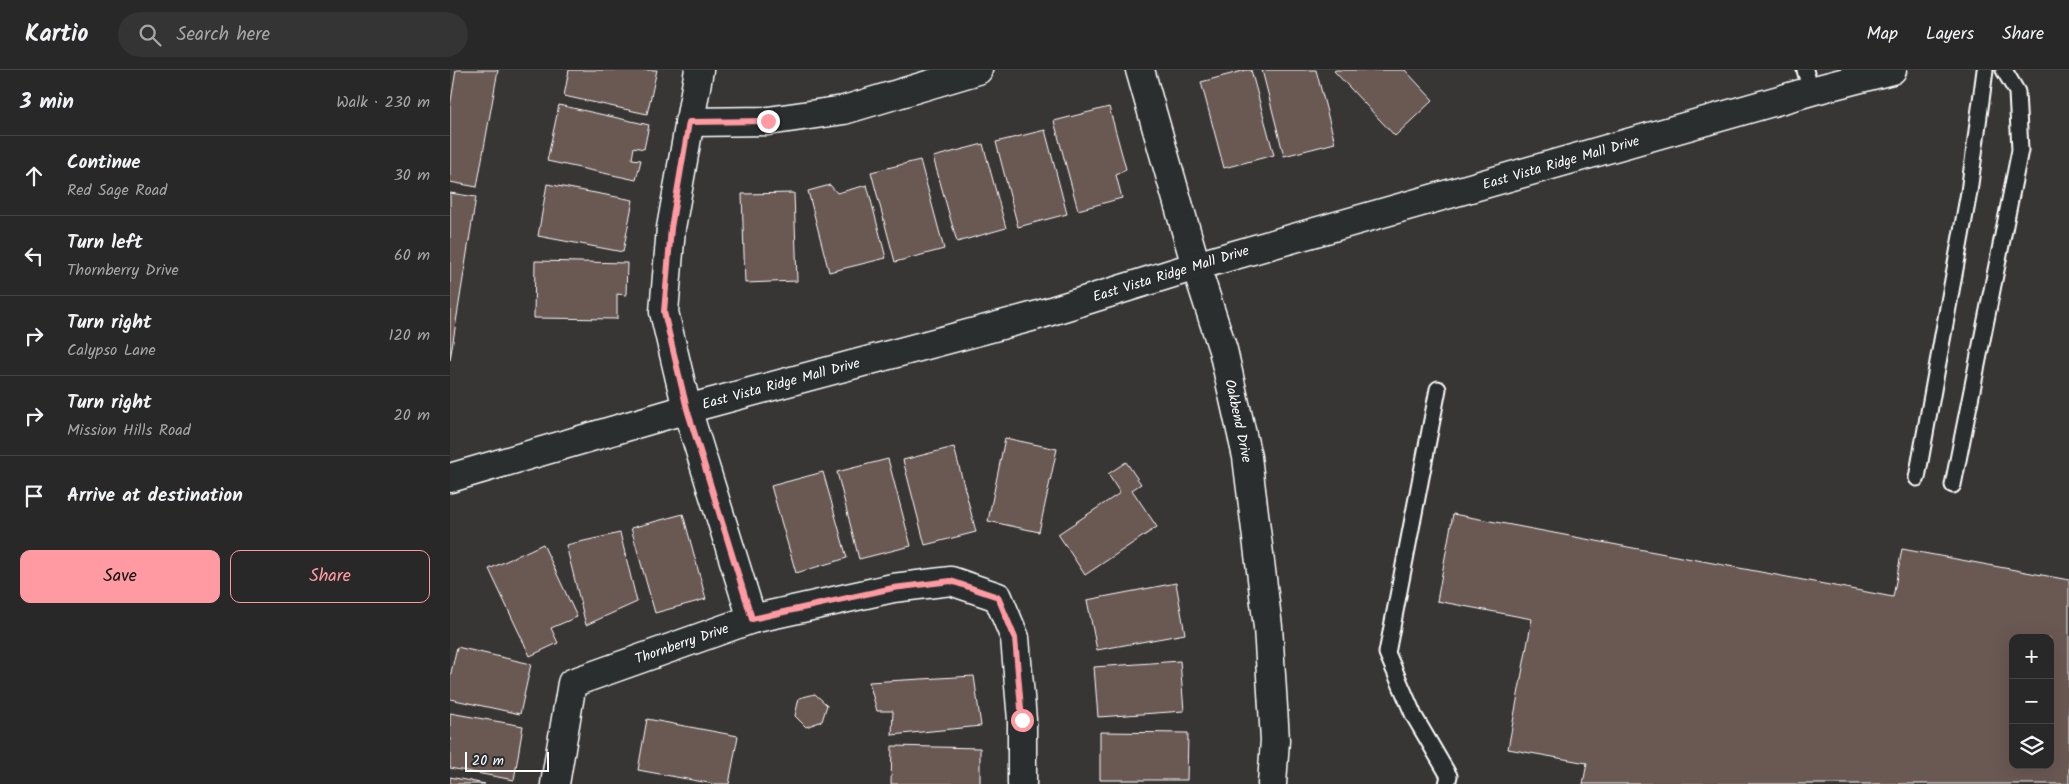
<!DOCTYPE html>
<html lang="en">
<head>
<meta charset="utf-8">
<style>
  body { margin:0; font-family:Kalam,sans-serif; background:#353434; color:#f1f3f6 }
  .controls { position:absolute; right:15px; bottom:15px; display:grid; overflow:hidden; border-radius:10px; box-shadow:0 5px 20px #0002 }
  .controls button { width:45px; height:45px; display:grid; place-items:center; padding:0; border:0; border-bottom:1px solid #454445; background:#292828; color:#f1f3f6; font:25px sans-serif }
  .scale { position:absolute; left:15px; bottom:12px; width:84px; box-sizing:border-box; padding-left:5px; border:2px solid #fff; border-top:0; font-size:14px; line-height:18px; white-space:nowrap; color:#fff; -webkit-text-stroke:4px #2a2d2e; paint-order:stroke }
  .stop { position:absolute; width:15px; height:15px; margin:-11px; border:4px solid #ff9aa2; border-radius:50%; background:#fff }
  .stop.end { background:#ff9aa2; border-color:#fff; box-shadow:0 1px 5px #0008 }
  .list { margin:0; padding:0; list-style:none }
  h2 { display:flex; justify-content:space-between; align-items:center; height:65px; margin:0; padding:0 20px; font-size:21px }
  h2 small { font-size:16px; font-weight:400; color:#a5a6a8 }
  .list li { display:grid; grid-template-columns:32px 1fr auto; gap:15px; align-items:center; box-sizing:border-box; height:80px; padding:0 20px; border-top:1px solid #454445 }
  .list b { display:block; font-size:19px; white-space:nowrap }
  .list p { margin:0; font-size:16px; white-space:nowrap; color:#a5a6a8 }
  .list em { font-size:16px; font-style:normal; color:#a5a6a8 }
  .actions { display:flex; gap:10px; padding:15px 20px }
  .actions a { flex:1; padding:11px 0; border:1px solid #ff9aa2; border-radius:10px; text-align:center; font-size:18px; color:#ff9aa2 }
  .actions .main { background:#ff9aa2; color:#111 }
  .icon { flex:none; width:28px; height:28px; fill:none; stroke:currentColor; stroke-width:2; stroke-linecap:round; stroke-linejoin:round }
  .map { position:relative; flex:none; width:1619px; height:714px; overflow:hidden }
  header { display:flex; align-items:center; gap:30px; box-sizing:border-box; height:70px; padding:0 25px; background:#292828; border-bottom:1px solid #454445 }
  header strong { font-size:24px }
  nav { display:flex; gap:28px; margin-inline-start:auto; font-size:18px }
  .search { width:350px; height:45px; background:#353434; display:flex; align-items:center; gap:12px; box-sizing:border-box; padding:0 18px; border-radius:28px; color:#a5a6a8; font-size:19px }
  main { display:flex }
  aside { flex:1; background:#292828 }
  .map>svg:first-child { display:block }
  .building { fill:#6a5853; stroke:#fff; fill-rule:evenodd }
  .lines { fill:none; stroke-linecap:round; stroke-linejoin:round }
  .service-casing { stroke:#fff; stroke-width:19 }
  .minor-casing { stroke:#fff; stroke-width:31 }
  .tertiary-casing { stroke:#fff; stroke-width:31 }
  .secondary-casing { stroke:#fff; stroke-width:31 }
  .service { stroke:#2a2d2e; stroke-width:15 }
  .minor { stroke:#2a2d2e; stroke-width:28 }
  .tertiary { stroke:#2a2d2e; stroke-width:28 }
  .secondary { stroke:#2a2d2e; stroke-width:28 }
  .route { stroke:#ff9aa2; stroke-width:6 }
  .labels { text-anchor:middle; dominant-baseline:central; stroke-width:4; stroke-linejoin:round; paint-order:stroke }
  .street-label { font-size:14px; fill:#fff; stroke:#2a2d2e }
</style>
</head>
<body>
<header>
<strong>Kartio</strong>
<div class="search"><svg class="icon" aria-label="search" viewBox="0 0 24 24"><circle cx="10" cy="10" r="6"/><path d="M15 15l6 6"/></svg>Search here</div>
<nav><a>Map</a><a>Layers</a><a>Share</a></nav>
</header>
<main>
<aside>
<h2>3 min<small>Walk · 230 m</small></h2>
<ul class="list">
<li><svg class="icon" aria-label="ahead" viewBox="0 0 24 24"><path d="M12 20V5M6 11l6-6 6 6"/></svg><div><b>Continue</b><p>Red Sage Road</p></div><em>30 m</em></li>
<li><svg class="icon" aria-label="left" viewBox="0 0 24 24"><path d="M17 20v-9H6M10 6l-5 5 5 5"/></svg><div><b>Turn left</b><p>Thornberry Drive</p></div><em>60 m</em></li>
<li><svg class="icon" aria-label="right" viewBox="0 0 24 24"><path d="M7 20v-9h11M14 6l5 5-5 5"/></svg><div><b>Turn right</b><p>Calypso Lane</p></div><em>120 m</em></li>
<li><svg class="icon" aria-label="right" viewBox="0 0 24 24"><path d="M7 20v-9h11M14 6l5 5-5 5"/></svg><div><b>Turn right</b><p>Mission Hills Road</p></div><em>20 m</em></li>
<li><svg class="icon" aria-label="arrive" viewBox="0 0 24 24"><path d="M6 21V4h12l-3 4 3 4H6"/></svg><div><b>Arrive at destination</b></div></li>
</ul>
<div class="actions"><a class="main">Save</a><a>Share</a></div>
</aside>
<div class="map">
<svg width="1619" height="714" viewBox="0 0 1619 714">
  <rect width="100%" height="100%" fill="#373635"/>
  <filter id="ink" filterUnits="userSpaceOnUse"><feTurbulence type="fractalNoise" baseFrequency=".02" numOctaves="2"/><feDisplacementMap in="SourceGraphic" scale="10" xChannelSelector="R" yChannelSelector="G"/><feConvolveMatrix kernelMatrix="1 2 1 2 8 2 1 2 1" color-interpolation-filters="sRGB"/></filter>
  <g filter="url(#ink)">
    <g class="building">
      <polygon points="6,0 48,0 27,117 0,112 0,37"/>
      <polygon points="119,0 207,0 197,44 114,26"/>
      <polygon points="796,0 801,0 824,85 774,98 751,12"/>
      <polygon points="812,0 866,0 885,73 834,86"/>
      <polygon points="886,0 955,0 983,30 945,66 884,1"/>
      <polygon points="109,35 199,55 194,79 184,77 182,89 191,90 186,110 97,91"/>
      <polygon points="659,37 676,99 666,105 672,128 628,140 604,51"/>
      <polygon points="595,60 617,144 568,157 546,72"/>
      <polygon points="533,74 556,158 507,172 483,87"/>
      <polygon points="470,90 494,179 445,192 421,102"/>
      <polygon points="97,114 183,130 173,182 88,166"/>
      <polygon points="380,115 387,123 417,115 436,188 379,202 358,121"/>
      <polygon points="0,123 26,127 0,290"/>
      <polygon points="344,123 347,211 295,213 292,124"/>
      <polygon points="85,191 177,193 176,225 167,224 167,249 84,248"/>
      <polygon points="555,368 607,379 589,462 538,451"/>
      <polygon points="504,377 526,462 475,475 453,390"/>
      <polygon points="438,389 461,476 409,489 387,402"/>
      <polygon points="676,392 691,414 682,420 707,457 635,505 608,464 670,423 658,404"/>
      <polygon points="373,402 397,488 346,503 321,416"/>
      <polygon points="233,444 256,529 205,543 181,458"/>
      <path d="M 1003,444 L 1443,527 L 1452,479 L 1619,510 L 1619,714 L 1133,714 L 1137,693 L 1058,679 L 1082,549 L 987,531 ZM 1563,568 L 1600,568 L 1600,695 L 1563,695 Z"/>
      <polygon points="170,463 187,532 136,555 116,475"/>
      <polygon points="93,474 127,547 101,558 108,573 80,586 39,499"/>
      <polygon points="726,513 735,564 647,580 637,530"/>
      <polygon points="7,577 81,594 70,644 0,629 0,607"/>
      <polygon points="730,591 734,641 648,647 644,597"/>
      <polygon points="524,606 531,656 442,665 443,641 427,641 419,612"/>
      <polygon points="365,624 377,635 372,651 356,657 345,646 349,628"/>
      <polygon points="0,643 73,656 64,710 0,698"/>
      <polygon points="197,649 288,666 279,714 264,714 188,700"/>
      <polygon points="650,662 738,663 737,710 650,710"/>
      <polygon points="442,676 530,678 530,714 441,714"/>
      <polygon points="0,707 35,714 0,714"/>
    </g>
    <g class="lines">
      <g class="service-casing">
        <g id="service">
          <polyline points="1355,0 1361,21"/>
          <polyline points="988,319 937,583 964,646 999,706 997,714"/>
          <polyline points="1467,408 1519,122 1535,0"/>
          <polyline points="1503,415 1570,80 1567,22 1554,0"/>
        </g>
      </g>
      <g class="minor-casing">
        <g id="minor">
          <polyline points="249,0 221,158 214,242 237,339 302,549"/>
          <polyline points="690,0 746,196"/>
          <polyline points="239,52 318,51 394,40 528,0"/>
          <polyline points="105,714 122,613 302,549 443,518 501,511 548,527 565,568 572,650 572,714"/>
        </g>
      </g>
      <g class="tertiary-casing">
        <polyline id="tertiary" points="746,196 773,280 797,387 818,557 825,670 822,714"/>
      </g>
      <g class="secondary-casing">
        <polyline id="secondary" points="0,408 237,339 585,246 746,196 1361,21 1442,0"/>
      </g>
      <use href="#service" class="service"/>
      <use href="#minor" class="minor"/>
      <use href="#tertiary" class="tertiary"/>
      <use href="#secondary" class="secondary"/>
    </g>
  </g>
  <g class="lines" filter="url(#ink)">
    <polyline class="route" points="318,51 239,52 221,158 214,242 237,339 302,549 443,518 501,511 548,527 565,568 572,650"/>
  </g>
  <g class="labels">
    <g class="street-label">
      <text transform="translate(1111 93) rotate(-16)">East Vista Ridge Mall Drive</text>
      <text transform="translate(721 204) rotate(-17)">East Vista Ridge Mall Drive</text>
      <text transform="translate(331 314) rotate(-15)">East Vista Ridge Mall Drive</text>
      <text transform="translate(788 351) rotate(78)">Oakbend Drive</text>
      <text transform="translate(232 574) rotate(-19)">Thornberry Drive</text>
    </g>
  </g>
</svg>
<div class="controls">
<button>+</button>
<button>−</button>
<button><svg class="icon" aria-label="layers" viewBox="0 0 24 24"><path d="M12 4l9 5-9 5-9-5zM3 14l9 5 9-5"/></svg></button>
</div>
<div class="scale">20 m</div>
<div class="stop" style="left:572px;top:650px"></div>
<div class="stop end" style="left:318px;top:51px"></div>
</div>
</main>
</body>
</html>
